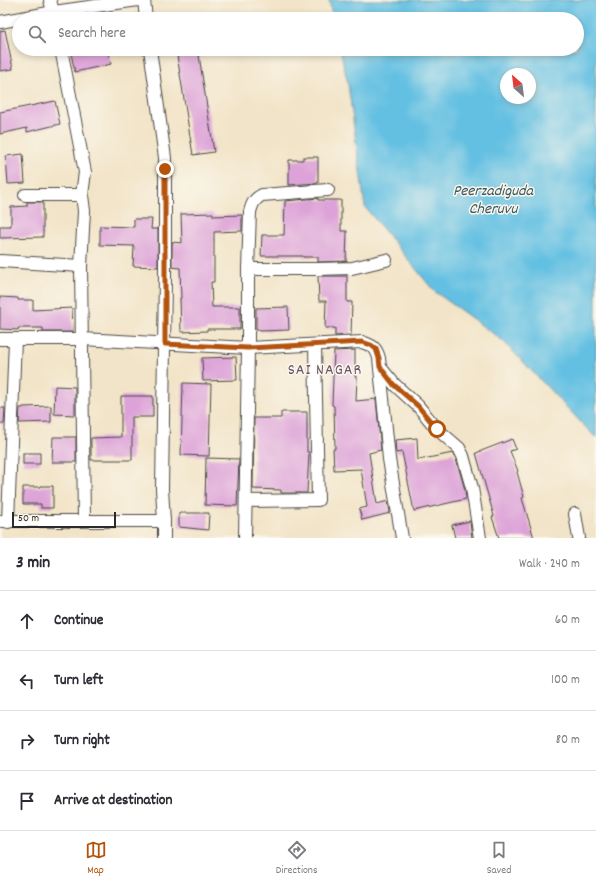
<!DOCTYPE html>
<html lang="en">
<head>
<meta charset="utf-8">
<style>
  body { margin:0; font-family:Dekko,sans-serif; background:#f2f2f3; color:#2b2b33 }
  .compass { position:absolute; left:500px; top:68px; width:36px; height:36px; border-radius:50%; background:#fff; box-shadow:0 2px 6px #0003; rotate:332deg }
  .scale { position:absolute; left:12px; bottom:10px; width:104px; box-sizing:border-box; padding-left:4px; border:2px solid #2b2b2b; border-top:0; font-size:11px; line-height:14px; white-space:nowrap; color:#2b2b2b; -webkit-text-stroke:3px #fbf7ec; paint-order:stroke }
  .stop { position:absolute; width:12px; height:12px; margin:-9px; border:3px solid #b45309; border-radius:50%; background:#fff }
  .stop.end { background:#b45309; border-color:#fff; box-shadow:0 1px 4px #0008 }
  .list { margin:0; padding:0; list-style:none }
  h2 { display:flex; justify-content:space-between; align-items:center; height:52px; margin:0; padding:0 16px; font-size:17px }
  h2 small { font-size:13px; font-weight:400; color:#7c7c81 }
  .list li { display:grid; grid-template-columns:26px 1fr auto; gap:12px; align-items:center; box-sizing:border-box; height:60px; padding:0 16px; border-top:1px solid #e1e1e2 }
  .list b { display:block; font-size:15px; white-space:nowrap }
  .list em { font-size:13px; font-style:normal; color:#7c7c81 }
  .icon { flex:none; width:22px; height:22px; fill:none; stroke:currentColor; stroke-width:2; stroke-linecap:round; stroke-linejoin:round }
  .map { position:relative; flex:none; width:596px; height:538px; overflow:hidden }
  .search { position:absolute; background:#fff; box-shadow:0 2px 6px #0003; left:12px; right:12px; top:12px; height:44px; display:flex; align-items:center; gap:10px; box-sizing:border-box; padding:0 14px; border-radius:22px; color:#7c7c81; font-size:15px }
  .sheet { height:292px; background:#fff }
  nav { display:flex; justify-content:space-around; align-items:center; box-sizing:border-box; height:56px; border-top:1px solid #e1e1e2; background:#fff; font-size:11px; color:#7c7c81 }
  nav a { display:grid; justify-items:center; gap:2px }
  nav .on { color:#b45309 }
  .map>svg:first-child { display:block }
  .water { fill:#64c0e2; stroke:#487686; fill-rule:evenodd }
  .building { fill:#dda3d8 }
  .lines { fill:none; stroke-linecap:round; stroke-linejoin:round }
  .minor-casing { stroke:#494743; stroke-width:14 }
  .minor { stroke:#fff; stroke-width:12 }
  .route { stroke:#b45309; stroke-width:5 }
  .labels { text-anchor:middle; dominant-baseline:central; stroke-width:3; stroke-linejoin:round; paint-order:stroke }
  .water-label { font-size:16px; font-style:italic; fill:#3c5862; stroke:#fbf7ec }
  .neighbourhood-label { font-size:16px; letter-spacing:1px; fill:#695568; stroke:#fbf7ec }
</style>
</head>
<body>
<div class="map">
<svg width="596" height="538" viewBox="0 0 596 538">
  <rect width="100%" height="100%" fill="#fbf7ec"/>
  <filter id="ink" filterUnits="userSpaceOnUse"><feTurbulence type="fractalNoise" baseFrequency=".025" numOctaves="2"/><feDisplacementMap in="SourceGraphic" scale="8" xChannelSelector="R" yChannelSelector="G"/><feConvolveMatrix kernelMatrix="1 2 1 2 8 2 1 2 1" color-interpolation-filters="sRGB"/></filter>
  <filter id="wash" filterUnits="userSpaceOnUse"><feTurbulence type="fractalNoise" baseFrequency=".012" numOctaves="4" result="noise"/><feDisplacementMap in="SourceGraphic" scale="16" xChannelSelector="R" yChannelSelector="G"/><feGaussianBlur stdDeviation="0.9" result="paint"/><feColorMatrix in="noise" values="0 0 0 0 0 0 0 0 0 0 0 0 0 0 0 0 0 1.4 0 .05"/><feComposite in="paint" operator="in"/></filter>
  <g filter="url(#wash)">
    <rect width="100%" height="100%" fill="#f2e4c8"/>
    <path class="water" d="M 329,0 L 596,0 L 596,438 L 502,340 L 434,291 L 365,207 L 348,84 L 340,49 L 577,49 L 577,19 L 333,19 ZM 506,74 L 530,74 L 530,98 L 506,98 Z"/>
    <g id="blocks">
      <g class="building">
        <polygon points="5,30 13,69 0,71 0,31"/>
        <polygon points="70,49 107,49 111,64 75,72"/>
        <polygon points="176,49 198,49 214,152 193,155"/>
        <polygon points="55,101 60,124 27,132 27,128 0,134 0,112"/>
        <polygon points="23,154 25,183 8,184 6,156"/>
        <polygon points="303,157 318,157 318,183 289,185 289,160 303,160"/>
        <polygon points="318,198 318,200 341,200 341,231 347,231 346,261 318,262 318,257 303,257 303,256 261,256 262,235 284,235 285,201"/>
        <polygon points="27,202 43,202 43,237 0,238 0,226 11,226 11,207 27,206"/>
        <polygon points="213,213 213,216 242,215 242,231 214,232 214,282 211,282 212,307 240,307 240,329 207,329 207,331 181,332 180,298 181,298 180,268 172,267 172,242 182,243 181,214"/>
        <polygon points="134,219 152,219 151,229 158,229 158,267 133,266 134,246 100,245 100,226 134,227"/>
        <polygon points="318,276 347,276 347,302 352,302 351,335 335,336 335,328 325,328 326,301 319,301"/>
        <polygon points="0,297 18,298 18,300 33,300 33,310 72,308 73,332 43,332 43,328 18,328 18,330 0,329"/>
        <polygon points="288,307 289,330 260,331 260,330 256,330 256,308"/>
        <polygon points="355,350 355,377 357,377 356,401 376,399 381,450 369,453 377,504 388,501 390,513 362,520 359,509 367,507 361,469 334,470 333,449 335,449 334,406 332,405 334,351"/>
        <polygon points="236,357 237,380 203,381 202,358"/>
        <polygon points="183,383 211,384 209,456 181,455"/>
        <polygon points="55,386 75,387 75,415 54,414"/>
        <polygon points="121,396 153,396 153,417 132,417 132,460 91,460 91,438 121,437"/>
        <polygon points="51,406 51,422 19,423 20,408 23,408 23,407"/>
        <polygon points="0,408 5,408 4,424 0,424"/>
        <polygon points="281,412 307,412 307,452 309,452 307,493 281,493 281,490 253,489 254,418 281,418"/>
        <polygon points="53,437 76,437 76,462 52,462"/>
        <polygon points="417,438 418,460 453,453 456,459 465,490 466,499 414,511 402,452 396,453 395,440"/>
        <polygon points="512,439 516,449 510,451 518,471 517,472 524,497 522,498 534,538 499,538 492,517 494,516 476,453"/>
        <rect x="23" y="453" width="17" height="11"/>
        <polygon points="206,458 239,459 237,506 205,505"/>
        <polygon points="41,486 53,486 53,508 41,508 41,504 23,504 23,487 41,487"/>
        <polygon points="179,513 209,513 208,530 179,527"/>
        <polygon points="470,521 472,538 455,538 452,525"/>
      </g>
    </g>
  </g>
  <g filter="url(#ink)">
    <use href="#blocks" fill-opacity="0" stroke="#494743" stroke-width="1"/>
    <g class="lines">
      <g class="minor-casing">
        <g id="minor">
          <polyline points="50,0 55,19"/>
          <polyline points="144,0 146,19"/>
          <polyline points="0,22 54,12 138,0"/>
          <polyline points="61,49 85,172 82,195"/>
          <polyline points="150,49 165,158 165,276 162,489 164,521 164,538"/>
          <polyline points="25,195 82,195 84,211 81,266 84,521"/>
          <polyline points="0,261 81,266"/>
          <polyline points="248,269 318,269 352,268 386,260"/>
          <path d="M 0,339 L 82,339 L 248,348 L 362,342 C 373,346 376,347 379,358 L 389,459 L 402,538"/>
          <polyline points="380,367 395,385 418,406 437,429 459,448 463,456 472,488 480,538"/>
          <polyline points="246,501 318,500 315,345"/>
          <polyline points="575,514 579,538"/>
          <polyline points="1,521 164,521"/>
          <polyline points="8,522 15,339"/>
          <path d="M 245,538 L 248,348 L 248,269 L 250,212 C 252,204 254,199 262,195 L 328,190"/>
        </g>
      </g>
      <use href="#minor" class="minor"/>
    </g>
  </g>
  <g class="lines" filter="url(#ink)">
    <polyline class="route" points="165,169 165,344 248,348 362,342 371,345 376,349 379,358 380,367 394,385 418,406 437,429"/>
  </g>
  <g class="labels">
    <g class="water-label">
      <text x="493" y="191">Peerzadiguda<tspan x="493" dy="18">Cheruvu</tspan></text>
    </g>
    <g class="neighbourhood-label">
      <text x="325" y="370">SAI NAGAR</text>
    </g>
  </g>
</svg>
<svg class="compass" viewBox="-18 -18 36 36"><path d="M0-13l5 13h-10z" fill="#e53935"/><path d="M0 13l5-13h-10z" fill="#7c7c81"/></svg>
<div class="scale">50 m</div>
<div class="stop" style="left:437px;top:429px"></div>
<div class="stop end" style="left:165px;top:169px"></div>
<div class="search"><svg class="icon" aria-label="search" viewBox="0 0 24 24"><circle cx="10" cy="10" r="6"/><path d="M15 15l6 6"/></svg>Search here</div>
</div>
<section class="sheet">
<h2>3 min<small>Walk · 240 m</small></h2>
<ul class="list">
<li><svg class="icon" aria-label="ahead" viewBox="0 0 24 24"><path d="M12 20V5M6 11l6-6 6 6"/></svg><div><b>Continue</b></div><em>60 m</em></li>
<li><svg class="icon" aria-label="left" viewBox="0 0 24 24"><path d="M17 20v-9H6M10 6l-5 5 5 5"/></svg><div><b>Turn left</b></div><em>100 m</em></li>
<li><svg class="icon" aria-label="right" viewBox="0 0 24 24"><path d="M7 20v-9h11M14 6l5 5-5 5"/></svg><div><b>Turn right</b></div><em>80 m</em></li>
<li><svg class="icon" aria-label="arrive" viewBox="0 0 24 24"><path d="M6 21V4h12l-3 4 3 4H6"/></svg><div><b>Arrive at destination</b></div></li>
</ul>
</section>
<nav>
<a class="on"><svg class="icon" aria-label="map" viewBox="0 0 24 24"><path d="M3 6l6-2 6 2 6-2v14l-6 2-6-2-6 2zM9 4v14M15 6v14"/></svg>Map</a>
<a><svg class="icon" aria-label="directions" viewBox="0 0 24 24"><path d="M12 3l9 9-9 9-9-9zM9 14v-3h6M13 9l2 2-2 2"/></svg>Directions</a>
<a><svg class="icon" aria-label="saved" viewBox="0 0 24 24"><path d="M7 4h10v16l-5-4-5 4z"/></svg>Saved</a>
</nav>
</body>
</html>
